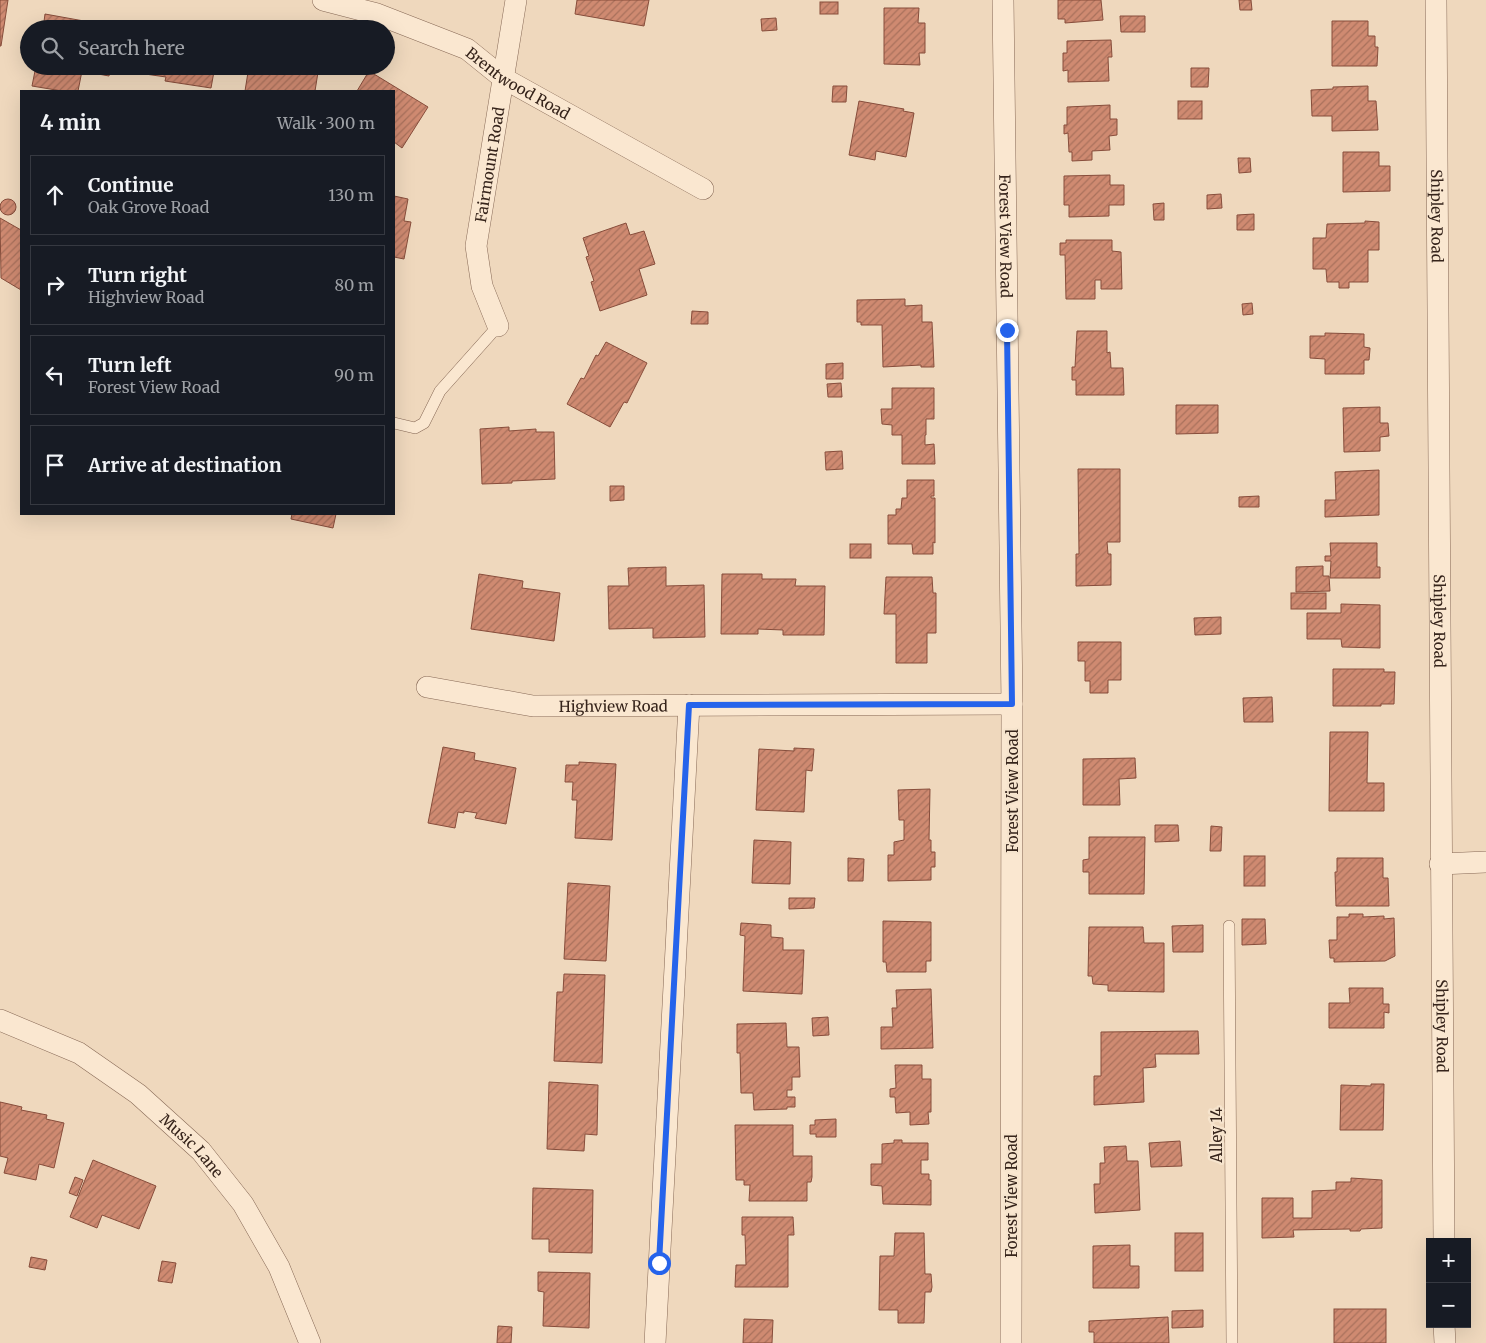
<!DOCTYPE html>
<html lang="en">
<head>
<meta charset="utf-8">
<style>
  body { margin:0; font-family:Merriweather,serif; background:#242831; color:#f1f3f6 }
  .controls { position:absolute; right:15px; bottom:15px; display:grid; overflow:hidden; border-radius:0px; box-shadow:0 5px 20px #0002 }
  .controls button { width:45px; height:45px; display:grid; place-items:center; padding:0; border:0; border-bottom:1px solid #363941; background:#171b24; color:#f1f3f6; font:25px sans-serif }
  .stop { position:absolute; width:15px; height:15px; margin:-11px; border:4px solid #2563eb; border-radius:50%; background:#fff }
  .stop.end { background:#2563eb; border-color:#fff; box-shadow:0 1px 5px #0008 }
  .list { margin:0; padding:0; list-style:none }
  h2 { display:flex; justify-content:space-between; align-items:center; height:65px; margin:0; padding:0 20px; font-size:21px }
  h2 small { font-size:16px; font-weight:400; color:#9ea1a6 }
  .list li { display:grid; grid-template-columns:32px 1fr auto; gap:15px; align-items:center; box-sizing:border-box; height:80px; margin:0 10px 10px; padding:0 10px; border:1px solid #363941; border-radius:0px }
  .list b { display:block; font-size:19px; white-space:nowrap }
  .list p { margin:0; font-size:16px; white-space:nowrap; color:#9ea1a6 }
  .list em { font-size:16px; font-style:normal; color:#9ea1a6 }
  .icon { flex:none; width:28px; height:28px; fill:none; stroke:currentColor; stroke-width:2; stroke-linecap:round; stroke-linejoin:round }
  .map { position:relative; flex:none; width:1486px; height:1343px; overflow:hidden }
  .search { position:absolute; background:#171b24; box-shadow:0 5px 20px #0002; left:20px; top:20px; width:375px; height:55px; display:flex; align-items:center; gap:12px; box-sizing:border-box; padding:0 18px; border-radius:28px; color:#9ea1a6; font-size:19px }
  .panel { position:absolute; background:#171b24; box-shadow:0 5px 20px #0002; left:20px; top:90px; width:375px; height:425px; border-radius:0px }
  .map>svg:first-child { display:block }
  .building { fill:url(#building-hatch); stroke:#874d3b }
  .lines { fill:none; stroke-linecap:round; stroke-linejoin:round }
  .service-casing { stroke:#876956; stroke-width:12 }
  .minor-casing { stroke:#876956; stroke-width:22 }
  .service { stroke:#fae7d0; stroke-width:11 }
  .minor { stroke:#fae7d0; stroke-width:21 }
  .route { stroke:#2563eb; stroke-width:6 }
  .labels { text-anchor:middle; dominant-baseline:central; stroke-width:4.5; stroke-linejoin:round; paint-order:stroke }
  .street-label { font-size:15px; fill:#36241b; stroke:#f6e4cd }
</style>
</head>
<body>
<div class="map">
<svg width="1486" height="1343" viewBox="0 0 1486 1343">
  <defs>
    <pattern id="building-hatch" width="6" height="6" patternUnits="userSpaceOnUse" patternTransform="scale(1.25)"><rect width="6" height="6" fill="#cf8a71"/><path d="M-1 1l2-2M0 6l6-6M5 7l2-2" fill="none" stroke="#a9715c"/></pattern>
  </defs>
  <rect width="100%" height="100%" fill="#efd8bd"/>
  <g class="building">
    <polygon points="0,0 8,0 1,46 0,46"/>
    <polygon points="577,0 649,0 644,26 575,14"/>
    <polygon points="1058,0 1101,0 1103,20 1065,23 1065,19 1058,19"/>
    <polygon points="1239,0 1251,0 1252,10 1240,10"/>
    <rect x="820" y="2" width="18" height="12"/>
    <polygon points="884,8 919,8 918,23 925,23 925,53 919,53 920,65 884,64"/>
    <polygon points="45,14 95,23 94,29 43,29"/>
    <polygon points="1120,16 1145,16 1145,32 1121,32"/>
    <polygon points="776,18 777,30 762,31 761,19"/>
    <polygon points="1332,21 1368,21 1368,36 1375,36 1375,47 1378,47 1377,66 1332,66"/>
    <polygon points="147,24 177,28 177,29 146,29"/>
    <polygon points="1111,40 1112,57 1108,57 1109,81 1068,82 1068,70 1063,71 1063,53 1067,53 1067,41"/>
    <polygon points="36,66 111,66 109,76 82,71 78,91 62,91 32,86"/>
    <polygon points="140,66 215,66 211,88 165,81 166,77 138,73"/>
    <polygon points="249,66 319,66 315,91 245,91"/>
    <polygon points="1191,68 1209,68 1208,87 1191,87"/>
    <polygon points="369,71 428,107 402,148 394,142 394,91 357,91"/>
    <polygon points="833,86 847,86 846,102 832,102"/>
    <polygon points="1368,86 1368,101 1376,101 1378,130 1332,131 1332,116 1312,116 1311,90 1333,89 1333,87"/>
    <polygon points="859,101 904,109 903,111 914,113 906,157 876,151 875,160 849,155"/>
    <rect x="1178" y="101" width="24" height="18"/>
    <polygon points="1110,105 1110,119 1117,119 1117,135 1109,136 1110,150 1092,151 1092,160 1072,161 1072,152 1069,152 1068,133 1064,134 1064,125 1067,125 1067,107"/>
    <polygon points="1343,152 1379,152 1379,166 1390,166 1390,191 1343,192"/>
    <polygon points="1238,158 1250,158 1251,172 1239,173"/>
    <polygon points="1110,175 1110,185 1124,185 1124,205 1109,205 1109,216 1069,217 1069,205 1064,205 1064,176"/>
    <polygon points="1221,194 1222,208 1207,209 1207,195"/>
    <polygon points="394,196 408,199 404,221 411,222 404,259 394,257"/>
    <circle cx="8" cy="207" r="8"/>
    <polygon points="1164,203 1164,220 1154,220 1153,204"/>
    <polygon points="1254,214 1254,230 1237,230 1237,215"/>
    <polygon points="0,218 21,230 21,290 1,278"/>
    <polygon points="1365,221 1379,222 1379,250 1368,250 1368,282 1349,282 1349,288 1339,288 1339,282 1327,282 1326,269 1313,269 1313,238 1326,238 1327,224 1365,223"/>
    <polygon points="626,223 630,235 644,231 655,264 639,269 647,295 600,311 591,282 594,281 586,257 589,256 583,238"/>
    <polygon points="1066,240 1112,240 1112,251 1121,252 1122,289 1101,289 1101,280 1095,280 1095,299 1066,299 1065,255 1060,255 1060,243 1066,243"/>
    <polygon points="905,299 905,306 922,305 922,322 932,322 934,367 921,367 921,365 883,367 882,325 861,325 861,322 857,322 857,300"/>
    <polygon points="1252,303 1253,314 1243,315 1242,304"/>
    <polygon points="692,311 708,312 708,324 691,324"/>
    <polygon points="1077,331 1107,331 1107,353 1110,352 1111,368 1123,368 1124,395 1076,395 1076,380 1072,380 1072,367 1075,367"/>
    <polygon points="1325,333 1364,334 1364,347 1370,348 1370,349 1369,360 1364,360 1364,374 1325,374 1325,359 1310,358 1310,336 1325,336"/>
    <polygon points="606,342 647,363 627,403 624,402 610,427 567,404 581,378 584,379 596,355 598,356"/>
    <polygon points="843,363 843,379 826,379 826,364"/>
    <polygon points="841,383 842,397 828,397 827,384"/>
    <polygon points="892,388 934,388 934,419 926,419 926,435 925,435 925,445 934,444 935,464 902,464 902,435 892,435 892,425 882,424 881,409 892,409"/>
    <polygon points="1176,405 1218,405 1218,433 1176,434"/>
    <polygon points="1380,407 1380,423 1388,423 1389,436 1380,437 1380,451 1344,452 1343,408"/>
    <polygon points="509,427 509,431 536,429 536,432 554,432 555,479 512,481 512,483 482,484 480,429"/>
    <polygon points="842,451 843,469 826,470 825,452"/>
    <polygon points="1078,469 1120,469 1120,542 1107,542 1108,554 1111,554 1111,585 1076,586 1076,554 1079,554"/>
    <polygon points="1379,470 1379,515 1325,517 1325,500 1336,500 1335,472"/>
    <polygon points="907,480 934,480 934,496 931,496 931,498 935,498 935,543 933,542 933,554 913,554 912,544 888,544 888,515 896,515 896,509 901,509 902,498 907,498"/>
    <polygon points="610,486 624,486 624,500 610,501"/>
    <polygon points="1259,496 1259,507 1239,507 1239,497"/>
    <polygon points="292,514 336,514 333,528 291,519"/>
    <polygon points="1330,543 1377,543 1377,567 1380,567 1380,578 1330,578 1331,561 1325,561 1325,556 1331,556"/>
    <rect x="850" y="544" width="21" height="14"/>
    <polygon points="1323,566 1323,576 1329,576 1330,591 1296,592 1296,567"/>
    <polygon points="666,567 666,586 704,585 705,637 653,638 653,628 609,629 608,586 629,586 628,568"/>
    <polygon points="479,574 523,581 522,588 560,593 554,641 471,629"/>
    <polygon points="722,574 762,574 762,579 796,579 795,586 825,586 824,635 783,635 783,630 758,629 758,634 721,634"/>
    <polygon points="886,577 932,577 933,593 936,593 936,633 927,633 927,663 896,663 896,614 884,614"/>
    <rect x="1291" y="593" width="35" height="16"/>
    <polygon points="1341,604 1380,605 1380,648 1342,647 1341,639 1307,639 1307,613 1341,613"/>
    <polygon points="1221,617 1221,634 1195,635 1194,618"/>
    <polygon points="1078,642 1121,642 1121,680 1108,680 1108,693 1090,693 1090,681 1085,681 1085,661 1078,661"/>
    <polygon points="1333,669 1384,669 1384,672 1395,672 1394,704 1381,704 1381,706 1333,706"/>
    <polygon points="1272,697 1273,722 1244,722 1243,698"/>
    <polygon points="1330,732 1368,732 1367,783 1384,783 1384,811 1329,811"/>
    <polygon points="443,747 475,753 474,760 516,768 506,824 475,818 477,813 464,811 464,813 458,812 455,828 428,823"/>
    <polygon points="794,748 814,749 812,771 806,770 804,812 756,810 759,749 794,751"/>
    <polygon points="1135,758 1136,778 1119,779 1120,805 1083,805 1083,759"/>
    <polygon points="579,762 616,764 612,840 575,838 577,800 572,800 573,782 565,782 566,765 579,765"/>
    <polygon points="930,789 929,840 931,840 931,852 935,852 935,867 931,867 931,880 888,881 888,855 894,855 894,842 904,840 904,820 899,820 898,790"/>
    <polygon points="1155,825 1178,825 1179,841 1155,842"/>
    <polygon points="1211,826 1222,827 1221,851 1210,851"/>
    <polygon points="1089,837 1145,837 1144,894 1089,894 1089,872 1083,872 1083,860 1089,859"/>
    <polygon points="754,840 791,842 790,884 752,883"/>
    <rect x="1244" y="856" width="21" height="30"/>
    <polygon points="848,858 864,859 863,881 848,881"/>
    <polygon points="1337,858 1383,858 1383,878 1388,878 1389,906 1336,906 1335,872 1337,872"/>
    <polygon points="568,883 610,886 606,961 564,959"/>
    <polygon points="789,898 815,898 814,908 789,909"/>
    <polygon points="1349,914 1363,914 1363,917 1384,916 1384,919 1394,918 1395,956 1385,961 1334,962 1334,958 1330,958 1329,940 1337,940 1337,917 1349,917"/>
    <polygon points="1242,919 1265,919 1266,944 1242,945"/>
    <polygon points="883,921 931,922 931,961 926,961 926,972 887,972 886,962 883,962"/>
    <polygon points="741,923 771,925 771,937 783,938 783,950 804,950 802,994 743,991 745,936 740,935"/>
    <polygon points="1203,925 1203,952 1173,952 1172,926"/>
    <polygon points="1089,927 1143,927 1144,943 1164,943 1164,992 1108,991 1108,985 1093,984 1092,976 1088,976"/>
    <polygon points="564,974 605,975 602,1063 554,1061 557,992 563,992"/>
    <polygon points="1349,988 1383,988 1383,1004 1389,1004 1389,1013 1384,1012 1384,1028 1329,1028 1329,1003 1350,1003"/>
    <polygon points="931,989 933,1048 881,1049 881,1027 893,1027 892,1008 897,1008 896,990"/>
    <polygon points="828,1017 829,1035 813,1036 812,1018"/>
    <polygon points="786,1023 787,1047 799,1047 800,1077 792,1077 792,1090 787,1090 787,1097 795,1097 795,1107 787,1107 787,1109 754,1110 753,1093 741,1093 740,1053 737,1053 737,1024"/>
    <polygon points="1198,1031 1199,1054 1155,1054 1156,1067 1143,1068 1144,1102 1094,1105 1094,1076 1101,1076 1101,1032"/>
    <polygon points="895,1065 922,1065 922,1079 931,1079 931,1112 928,1112 929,1124 910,1125 910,1112 896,1113 895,1097 890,1097 890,1089 896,1088"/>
    <polygon points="549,1082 598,1085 597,1135 585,1134 584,1151 547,1149"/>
    <polygon points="1371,1084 1384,1084 1383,1130 1340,1130 1341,1085 1371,1086"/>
    <polygon points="0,1102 22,1107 21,1110 47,1115 46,1119 64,1123 54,1168 39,1164 36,1180 4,1173 8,1158 0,1156"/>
    <polygon points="836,1119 836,1137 816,1137 816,1134 810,1134 810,1125 815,1125 815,1120"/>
    <polygon points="735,1125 793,1125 793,1156 812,1156 812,1177 811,1182 807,1182 807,1201 749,1201 750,1185 744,1185 744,1180 736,1180"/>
    <polygon points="894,1140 902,1140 902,1143 928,1143 928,1160 921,1160 921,1174 929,1174 929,1180 931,1180 931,1205 883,1204 882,1186 871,1185 871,1164 882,1164 882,1144 894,1143"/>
    <polygon points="1180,1141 1182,1166 1151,1167 1149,1143"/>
    <polygon points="1126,1146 1127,1161 1138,1161 1140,1210 1095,1213 1094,1184 1100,1184 1100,1163 1105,1163 1104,1147"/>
    <polygon points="93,1160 156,1186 139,1229 102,1215 97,1228 70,1217"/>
    <polygon points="75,1177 83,1180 77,1196 69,1193"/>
    <polygon points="1351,1178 1382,1180 1382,1228 1361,1229 1360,1231 1350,1231 1350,1229 1293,1230 1294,1237 1262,1238 1262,1198 1293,1198 1293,1218 1312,1218 1312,1191 1336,1190 1336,1182 1351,1182"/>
    <polygon points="533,1188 593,1190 592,1253 549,1252 549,1239 532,1239"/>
    <polygon points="742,1217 793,1217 794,1235 788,1235 788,1287 735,1287 736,1265 746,1265 745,1235 742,1235"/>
    <polygon points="895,1233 924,1233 925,1274 931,1274 932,1287 931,1292 925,1292 924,1323 898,1323 898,1310 879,1310 880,1256 894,1256"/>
    <rect x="1175" y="1233" width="28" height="38"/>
    <polygon points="1130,1245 1130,1266 1139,1266 1139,1288 1093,1288 1093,1246"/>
    <polygon points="31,1257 47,1260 45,1270 29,1267"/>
    <polygon points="162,1261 176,1263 172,1283 158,1281"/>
    <polygon points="538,1272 590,1273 589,1328 543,1326 544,1292 538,1291"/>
    <rect x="1334" y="1309" width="52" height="34"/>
    <polygon points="1203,1310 1203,1327 1172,1328 1172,1311"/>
    <polygon points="1168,1317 1169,1343 1094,1343 1094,1332 1089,1332 1089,1321"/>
    <polygon points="744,1319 773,1320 772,1343 743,1343"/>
    <polygon points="498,1326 512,1327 511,1343 497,1343"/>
  </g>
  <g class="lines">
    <g class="service-casing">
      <g id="service">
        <polyline points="394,423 415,428 424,423 440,391 498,326"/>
        <polyline points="1229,926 1232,1343"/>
      </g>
    </g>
    <g class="minor-casing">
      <g id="minor">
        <path id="s1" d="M 323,0 L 377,14 L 467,49 L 503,78 L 703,189"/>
        <path id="s2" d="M 1003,0 L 1012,704 L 1011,1343"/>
        <path id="s3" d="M 1436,0 L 1444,1242"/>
        <path id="s4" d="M 498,326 L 482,286 L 476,246 L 516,0"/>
        <path id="s5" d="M 427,687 L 533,706 L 1012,704"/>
        <polyline points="1440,864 1486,862"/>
        <path id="s6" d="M 0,1020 L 79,1053 L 138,1094 L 201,1151 L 243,1204 L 279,1267 L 310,1343"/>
        <polyline points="1444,1324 1445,1343"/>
        <polyline points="655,1343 689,705"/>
      </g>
    </g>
    <use href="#service" class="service"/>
    <use href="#minor" class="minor"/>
  </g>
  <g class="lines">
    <polyline class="route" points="659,1263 689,705 1012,704 1007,330"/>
  </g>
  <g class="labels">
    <g class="street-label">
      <text stroke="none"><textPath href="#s1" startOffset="214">Brentwood Road</textPath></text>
      <text stroke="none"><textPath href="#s4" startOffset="166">Fairmount Road</textPath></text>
      <text stroke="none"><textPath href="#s3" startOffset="216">Shipley Road</textPath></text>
      <text stroke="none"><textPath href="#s2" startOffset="236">Forest View Road</textPath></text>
      <text stroke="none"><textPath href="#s3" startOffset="621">Shipley Road</textPath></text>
      <text stroke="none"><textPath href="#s5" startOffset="188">Highview Road</textPath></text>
      <text transform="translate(1012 791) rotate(-90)">Forest View Road</text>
      <text stroke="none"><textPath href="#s3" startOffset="1026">Shipley Road</textPath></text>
      <text transform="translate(1216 1135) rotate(-90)">Alley 14</text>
      <text stroke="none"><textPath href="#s6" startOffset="232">Music Lane</textPath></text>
      <text transform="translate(1011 1196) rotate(-90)">Forest View Road</text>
    </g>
  </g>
</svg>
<div class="controls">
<button>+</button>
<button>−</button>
</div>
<div class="stop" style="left:659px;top:1263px"></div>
<div class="stop end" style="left:1007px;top:330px"></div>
<div class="search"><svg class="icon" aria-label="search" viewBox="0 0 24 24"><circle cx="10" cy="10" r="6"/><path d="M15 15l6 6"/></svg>Search here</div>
<section class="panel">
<h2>4 min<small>Walk · 300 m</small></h2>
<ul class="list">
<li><svg class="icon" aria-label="ahead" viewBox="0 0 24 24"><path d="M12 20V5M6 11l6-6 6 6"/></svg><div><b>Continue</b><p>Oak Grove Road</p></div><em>130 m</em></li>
<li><svg class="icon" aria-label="right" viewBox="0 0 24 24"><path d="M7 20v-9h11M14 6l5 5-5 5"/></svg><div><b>Turn right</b><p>Highview Road</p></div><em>80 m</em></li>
<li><svg class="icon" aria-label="left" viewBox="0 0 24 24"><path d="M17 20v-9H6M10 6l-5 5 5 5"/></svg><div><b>Turn left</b><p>Forest View Road</p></div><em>90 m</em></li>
<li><svg class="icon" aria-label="arrive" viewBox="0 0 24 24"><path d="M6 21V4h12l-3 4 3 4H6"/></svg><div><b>Arrive at destination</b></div></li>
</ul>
</section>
</div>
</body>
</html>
